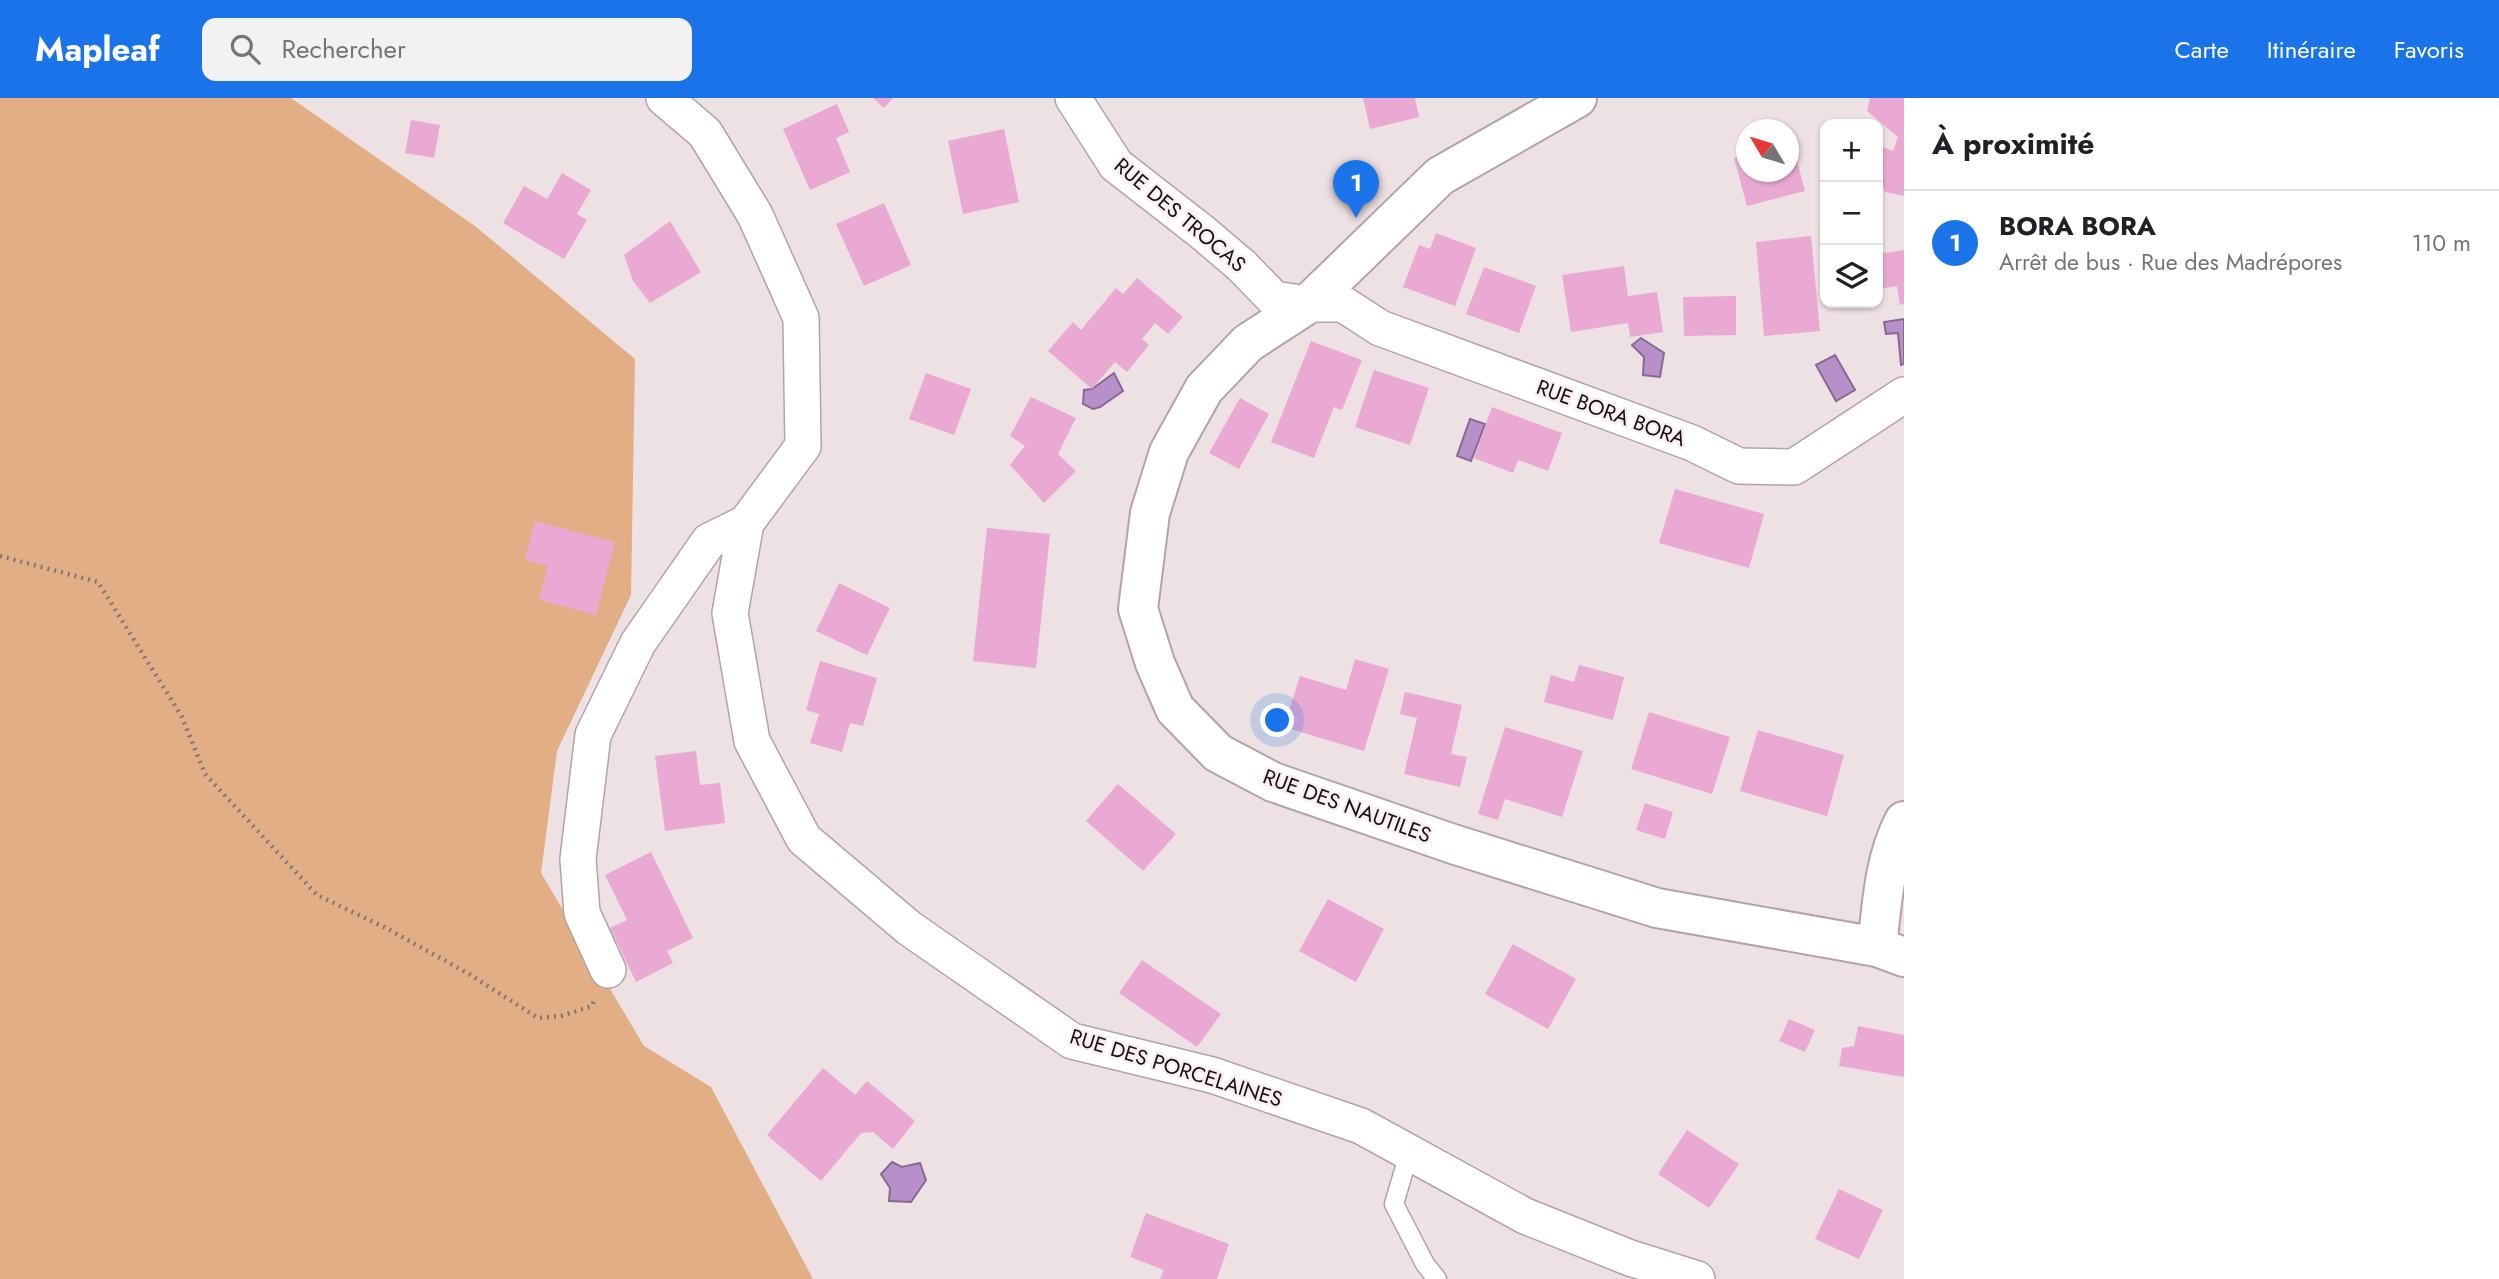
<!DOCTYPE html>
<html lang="fr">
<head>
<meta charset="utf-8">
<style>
  body { margin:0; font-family:Jost,sans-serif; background:#f2f2f2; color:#202124 }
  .controls { position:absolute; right:21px; top:21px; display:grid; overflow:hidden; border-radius:14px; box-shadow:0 2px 5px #0004 }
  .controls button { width:63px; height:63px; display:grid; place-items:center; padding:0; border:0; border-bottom:2px solid #e0e0e0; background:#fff; color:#202124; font:35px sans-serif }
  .compass { position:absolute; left:1736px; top:21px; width:63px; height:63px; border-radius:50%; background:#fff; box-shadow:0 2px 5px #0004; rotate:308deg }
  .you { position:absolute; left:1278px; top:623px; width:24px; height:24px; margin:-18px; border:5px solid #fff; border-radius:50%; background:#1a73e8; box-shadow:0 0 0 10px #1a73e833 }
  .badge { display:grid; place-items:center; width:46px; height:46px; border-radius:50%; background:#1a73e8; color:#fff; font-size:23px; font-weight:700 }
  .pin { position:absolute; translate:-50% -58px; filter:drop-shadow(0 2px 4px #0008) }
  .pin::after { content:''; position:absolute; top:37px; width:24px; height:21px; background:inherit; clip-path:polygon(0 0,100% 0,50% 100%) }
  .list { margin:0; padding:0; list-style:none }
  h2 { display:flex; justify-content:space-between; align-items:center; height:91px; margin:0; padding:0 28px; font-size:30px }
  h2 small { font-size:23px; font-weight:400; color:#757577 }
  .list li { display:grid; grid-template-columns:46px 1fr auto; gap:21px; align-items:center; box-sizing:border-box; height:105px; padding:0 28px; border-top:2px solid #e0e0e0 }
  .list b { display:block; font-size:26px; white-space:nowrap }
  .list p { margin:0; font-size:23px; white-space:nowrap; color:#757577 }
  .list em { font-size:23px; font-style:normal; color:#757577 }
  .icon { flex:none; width:38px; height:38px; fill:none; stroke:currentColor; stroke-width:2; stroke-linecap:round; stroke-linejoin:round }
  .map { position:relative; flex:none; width:1904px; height:1181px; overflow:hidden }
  header { display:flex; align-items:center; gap:42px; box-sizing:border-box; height:98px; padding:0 35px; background:#1a73e8; color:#fff }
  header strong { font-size:33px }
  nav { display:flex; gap:38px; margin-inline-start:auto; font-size:24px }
  .search { width:490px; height:63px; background:#f2f2f2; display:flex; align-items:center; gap:18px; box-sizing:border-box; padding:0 24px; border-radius:14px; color:#757577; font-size:26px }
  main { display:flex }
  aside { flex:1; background:#fff }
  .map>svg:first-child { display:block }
  .green { fill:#e1ae85 }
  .water { fill:#b790c9; stroke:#876a92; stroke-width:2 }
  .building { fill:#e9a9d2 }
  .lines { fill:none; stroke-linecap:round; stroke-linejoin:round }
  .service-casing { stroke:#b1a4a6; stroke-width:21 }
  .minor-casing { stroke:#b1a4a6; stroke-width:38 }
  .tertiary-casing { stroke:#b1a4a6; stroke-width:42 }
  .path { stroke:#807779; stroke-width:4.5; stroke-dasharray:2 5; stroke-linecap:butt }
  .service { stroke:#fff; stroke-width:18 }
  .minor { stroke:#fff; stroke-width:35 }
  .tertiary { stroke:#fff; stroke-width:38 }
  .labels { text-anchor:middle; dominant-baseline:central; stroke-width:5; stroke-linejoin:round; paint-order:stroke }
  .street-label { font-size:21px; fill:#171213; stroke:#fbeef0 }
</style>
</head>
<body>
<header>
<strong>Mapleaf</strong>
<div class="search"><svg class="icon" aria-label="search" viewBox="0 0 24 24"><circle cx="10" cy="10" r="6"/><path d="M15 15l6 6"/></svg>Rechercher</div>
<nav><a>Carte</a><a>Itinéraire</a><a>Favoris</a></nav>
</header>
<main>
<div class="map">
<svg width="1904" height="1181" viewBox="0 0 1904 1181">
  <rect width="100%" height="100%" fill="#eee1e3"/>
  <polygon class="green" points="0,0 291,0 475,128 635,261 631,497 557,653 541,775 644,948 711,989 813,1181 0,1181"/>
  <g class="water">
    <polygon points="1904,221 1904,266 1901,267 1898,235 1886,236 1884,224"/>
    <polygon points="1641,240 1664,255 1660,279 1643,277 1644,259 1632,247"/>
    <polygon points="1835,257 1855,292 1836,303 1816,267"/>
    <polygon points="1114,275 1123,293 1100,309 1093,311 1083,306 1084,292 1092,291"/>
    <polygon points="1470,321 1485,326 1471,363 1457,358"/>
    <polygon points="892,1064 902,1069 920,1065 926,1082 911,1104 889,1103 890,1090 881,1076"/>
  </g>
  <g class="building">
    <polygon points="873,0 893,0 884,10"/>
    <polygon points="1363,0 1415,0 1419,19 1370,31"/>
    <polygon points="1870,0 1904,0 1904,98 1885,94 1878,75 1878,47 1893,53 1898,39 1867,13"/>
    <polygon points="837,6 849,34 836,40 850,74 810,92 783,31"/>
    <polygon points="411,22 440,27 434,60 405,55"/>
    <polygon points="1004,31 1019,104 963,116 948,43"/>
    <polygon points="1792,44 1805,93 1747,108 1734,60 1746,57 1746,74 1788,74 1788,45"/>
    <polygon points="562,75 591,92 577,116 587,122 564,161 503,125 524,88 547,101"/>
    <polygon points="884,105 911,167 864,188 836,126"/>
    <polygon points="670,123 701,174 650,205 633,183 624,157"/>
    <polygon points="1436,135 1476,150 1455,208 1403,189 1419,147 1430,151"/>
    <polygon points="1811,138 1820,233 1764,238 1756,144"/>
    <polygon points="1904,152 1904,206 1900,207 1897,188 1878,191 1878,156"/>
    <polygon points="1624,168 1628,198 1657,194 1663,234 1630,239 1628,225 1571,234 1562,177"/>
    <polygon points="1484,169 1536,188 1519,235 1466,216"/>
    <polygon points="1137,180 1183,219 1168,236 1155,225 1142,241 1149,247 1127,274 1115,264 1092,291 1048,253 1073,224 1081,232 1116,190 1123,196"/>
    <polygon points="1736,198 1736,237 1684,238 1683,199"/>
    <polygon points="1311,243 1362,262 1342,312 1334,309 1314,360 1271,344"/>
    <polygon points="1374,272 1429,290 1410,347 1355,329"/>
    <polygon points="926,275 971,291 954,337 909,321"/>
    <polygon points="1031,299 1076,320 1058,356 1076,373 1044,405 1010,367 1025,348 1010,338"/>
    <polygon points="1240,300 1269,316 1239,371 1209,355"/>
    <polygon points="1492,309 1562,335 1548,373 1518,362 1513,375 1474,360"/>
    <polygon points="1675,391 1764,416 1749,470 1659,445"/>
    <polygon points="535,423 615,444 596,517 539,502 548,468 525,462"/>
    <polygon points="987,430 1050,436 1036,570 973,563"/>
    <polygon points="839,485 890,510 867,557 816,533"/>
    <polygon points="1355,561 1389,571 1364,653 1284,629 1300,578 1346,592"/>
    <polygon points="820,563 877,580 863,628 850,625 842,654 810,645 819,616 806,612"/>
    <polygon points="1579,567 1624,579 1613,622 1544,604 1551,577 1574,584"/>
    <polygon points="1405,594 1462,607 1451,656 1467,659 1460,689 1404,676 1417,620 1400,616"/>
    <polygon points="1649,614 1730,639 1712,696 1631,671"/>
    <polygon points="1505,629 1583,653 1562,719 1505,701 1498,722 1478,716"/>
    <polygon points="1758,632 1844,657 1827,718 1740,693"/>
    <polygon points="696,653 700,687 720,685 725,725 665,733 655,658"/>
    <polygon points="1118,686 1176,736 1143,773 1086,723"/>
    <polygon points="1645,705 1673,714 1665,741 1636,732"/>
    <polygon points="651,754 693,840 667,853 673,865 636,884 610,830 627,822 605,777"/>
    <polygon points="1328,801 1384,831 1356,884 1299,853"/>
    <polygon points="1513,846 1576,881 1548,931 1485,896"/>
    <polygon points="1142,862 1221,916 1197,949 1119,895"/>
    <polygon points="1789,921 1815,932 1805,954 1779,943"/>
    <polygon points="1858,928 1904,937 1904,979 1839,968 1842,950 1854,948"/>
    <polygon points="823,970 855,997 867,983 915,1023 893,1051 873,1034 861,1035 821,1083 767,1037"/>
    <polygon points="1687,1032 1739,1066 1709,1110 1658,1076"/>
    <polygon points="1839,1091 1883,1112 1859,1161 1815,1141"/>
    <polygon points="1146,1115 1229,1146 1217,1181 1160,1181 1164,1172 1130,1159"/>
  </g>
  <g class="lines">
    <g class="service-casing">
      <polyline id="service" points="1409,1055 1394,1106 1425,1166 1437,1181"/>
    </g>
    <g class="minor-casing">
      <g id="minor">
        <polyline points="1073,0 1116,67 1202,134 1242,168 1274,201 1308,206 1343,206 1380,230 1692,345 1739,368 1794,369 1904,297"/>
        <polyline points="746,425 730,515 752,643 804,741 909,830 1072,943 1212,977 1361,1028 1525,1118 1630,1160 1697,1181"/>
        <polyline points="608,872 582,815 578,761 593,637 638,545 709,443 746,425 803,348 801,220 755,117 705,35 664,0"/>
      </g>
    </g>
    <g class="tertiary-casing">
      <g id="tertiary">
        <polyline points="1577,0 1440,78 1308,206 1248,245 1204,291 1169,354 1150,415 1138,511 1155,565 1175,611 1218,655 1273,684 1453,746 1657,810 1877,849 1904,859"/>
        <path d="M 1877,849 C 1882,806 1884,761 1904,723"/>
      </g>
    </g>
    <polyline class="path" points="0,458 98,484 182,619 205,676 317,797 386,830 469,876 538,920 561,918 592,908 595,900"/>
    <use href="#service" class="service"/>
    <use href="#minor" class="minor"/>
    <use href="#tertiary" class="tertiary"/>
  </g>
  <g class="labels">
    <g class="street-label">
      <text transform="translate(1180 117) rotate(40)">RUE DES TROCAS</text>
      <text transform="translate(1611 315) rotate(20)">RUE BORA BORA</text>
      <text transform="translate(1347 708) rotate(20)">RUE DES NAUTILES</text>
      <text transform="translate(1176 970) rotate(17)">RUE DES PORCELAINES</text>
    </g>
  </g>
</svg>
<div class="controls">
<button>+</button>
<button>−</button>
<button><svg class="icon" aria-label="layers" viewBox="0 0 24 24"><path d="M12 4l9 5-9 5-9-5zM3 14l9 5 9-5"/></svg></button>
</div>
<svg class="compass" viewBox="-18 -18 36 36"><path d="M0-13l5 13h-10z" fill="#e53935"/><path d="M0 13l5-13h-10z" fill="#757577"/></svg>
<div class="you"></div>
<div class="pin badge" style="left:1356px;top:120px">1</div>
</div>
<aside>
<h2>À proximité<small></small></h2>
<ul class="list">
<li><span class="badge">1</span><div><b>BORA BORA</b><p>Arrêt de bus · Rue des Madrépores</p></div><em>110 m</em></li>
</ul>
</aside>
</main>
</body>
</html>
